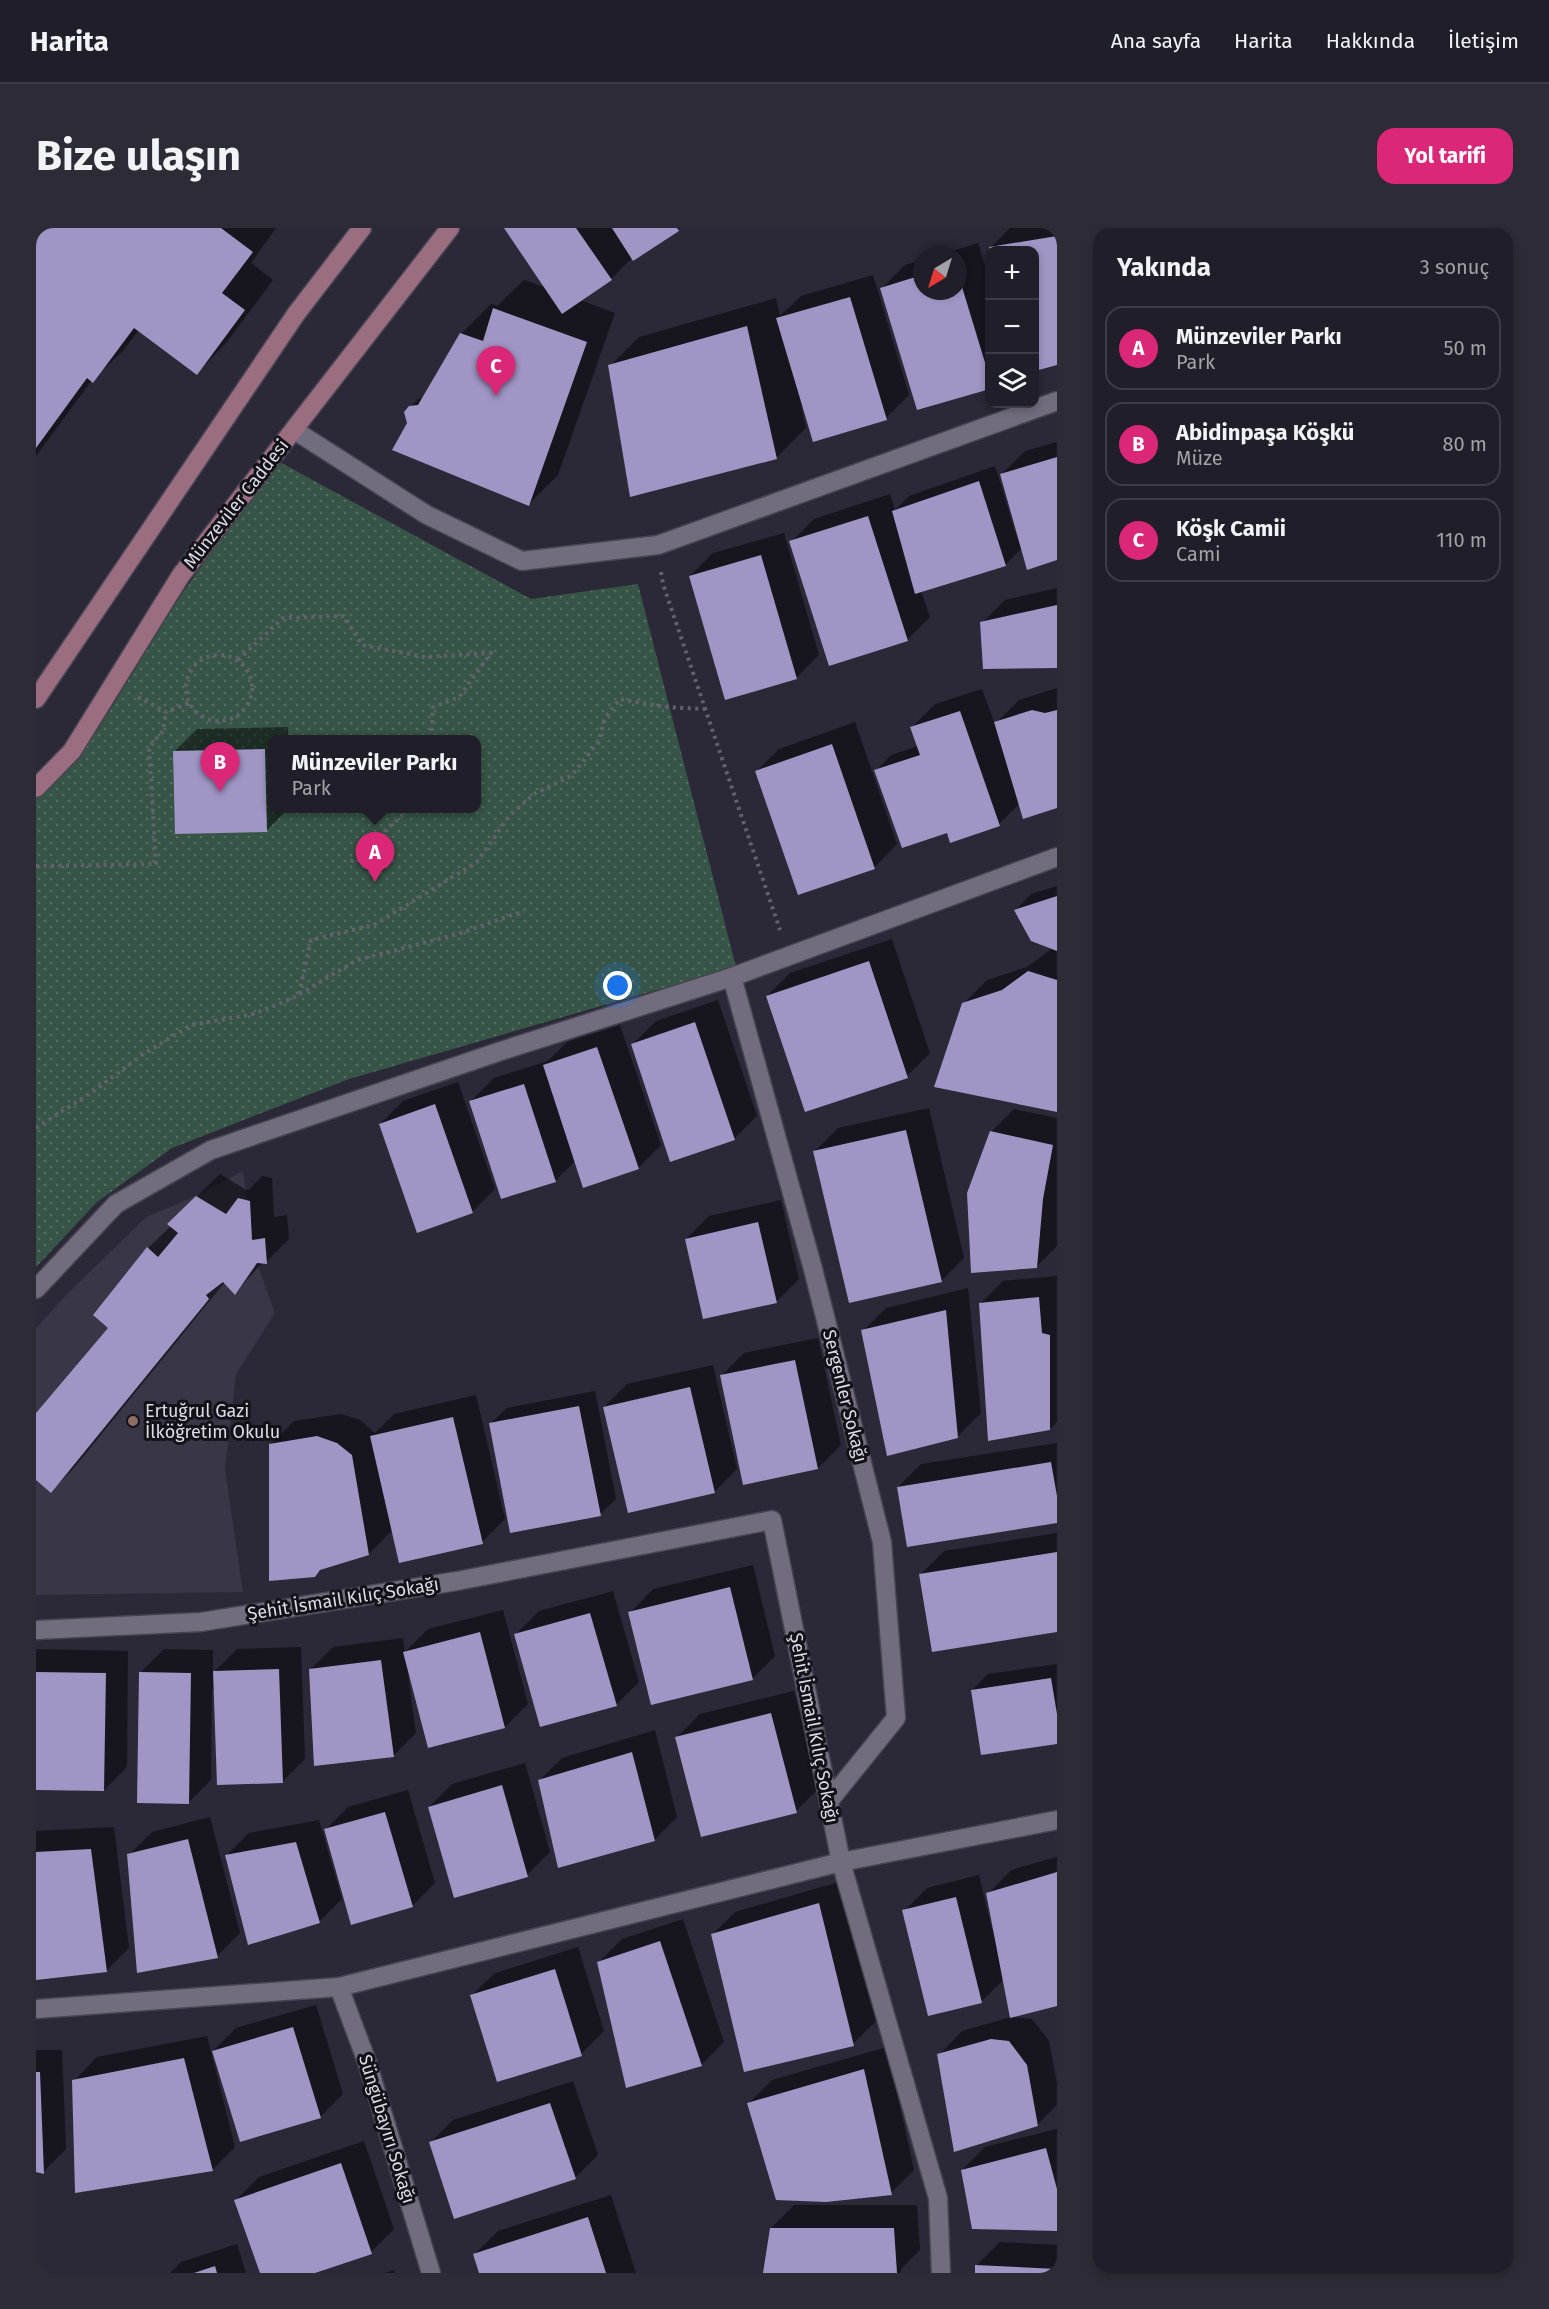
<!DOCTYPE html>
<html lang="tr">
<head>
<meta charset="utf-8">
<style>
  body { margin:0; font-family:"Fira Sans",sans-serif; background:#2d2b35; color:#f1f3f6 }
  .controls { position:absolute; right:18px; top:18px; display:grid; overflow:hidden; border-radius:12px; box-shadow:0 3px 9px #0003 }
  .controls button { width:54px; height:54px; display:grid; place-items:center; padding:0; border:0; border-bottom:2px solid #3d3c46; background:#201e29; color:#f1f3f6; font:30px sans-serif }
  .compass { position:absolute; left:877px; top:18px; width:54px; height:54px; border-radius:50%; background:#201e29; box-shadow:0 3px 9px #0003; rotate:218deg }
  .you { position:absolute; left:582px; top:758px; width:21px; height:21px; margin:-15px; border:4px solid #fff; border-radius:50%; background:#1a73e8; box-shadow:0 0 0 9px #1a73e833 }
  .badge { display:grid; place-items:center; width:39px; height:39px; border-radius:50%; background:#db2777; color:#fff; font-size:20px; font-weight:700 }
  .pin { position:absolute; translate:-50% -50px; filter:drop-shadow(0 2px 3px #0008) }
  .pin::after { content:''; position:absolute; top:32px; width:21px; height:18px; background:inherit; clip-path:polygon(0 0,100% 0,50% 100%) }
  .popup { position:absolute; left:232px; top:507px; width:213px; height:78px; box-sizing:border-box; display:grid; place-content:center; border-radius:12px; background:#201e29; filter:drop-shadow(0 2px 4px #0005); font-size:20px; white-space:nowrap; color:#a2a2a8 }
  .popup b { font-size:22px; color:#f1f3f6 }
  .popup::after { content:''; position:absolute; left:50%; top:100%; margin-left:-12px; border:12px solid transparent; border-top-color:#201e29 }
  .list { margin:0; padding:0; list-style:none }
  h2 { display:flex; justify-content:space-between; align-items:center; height:78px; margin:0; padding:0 24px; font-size:26px }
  h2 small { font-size:20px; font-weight:400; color:#a2a2a8 }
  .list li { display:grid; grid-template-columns:39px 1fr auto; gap:18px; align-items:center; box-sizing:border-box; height:84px; margin:0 12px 12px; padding:0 12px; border:2px solid #3d3c46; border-radius:18px }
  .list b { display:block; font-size:22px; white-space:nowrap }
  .list p { margin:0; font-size:20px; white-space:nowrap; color:#a2a2a8 }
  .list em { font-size:20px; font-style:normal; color:#a2a2a8 }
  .icon { flex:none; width:33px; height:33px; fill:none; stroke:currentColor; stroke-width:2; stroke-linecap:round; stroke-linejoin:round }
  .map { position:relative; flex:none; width:1021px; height:2045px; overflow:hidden; border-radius:18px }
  header { display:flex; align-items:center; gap:36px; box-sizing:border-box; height:84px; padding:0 30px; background:#201e29; border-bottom:2px solid #3d3c46 }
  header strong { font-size:28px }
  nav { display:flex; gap:33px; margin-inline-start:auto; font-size:21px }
  .intro { display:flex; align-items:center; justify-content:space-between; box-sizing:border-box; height:144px; padding:0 36px }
  h1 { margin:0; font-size:42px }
  .button { padding:15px 27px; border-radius:18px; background:#db2777; color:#fff; font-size:21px; font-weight:700 }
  main { display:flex; gap:36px; padding:0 36px }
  aside { flex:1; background:#201e29; border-radius:18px; box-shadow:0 3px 9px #0003 }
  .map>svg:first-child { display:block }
  .education { fill:#383647 }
  .grass { fill:url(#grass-dots); fill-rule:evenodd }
  .shadow { fill:#0007 }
  .building { fill:#a095c4 }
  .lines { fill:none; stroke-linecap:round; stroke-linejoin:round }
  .street-casing { stroke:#484552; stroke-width:21 }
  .secondary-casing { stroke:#484552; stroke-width:21 }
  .path { stroke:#64616e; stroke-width:4; stroke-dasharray:3 4.5; stroke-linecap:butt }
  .street { stroke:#716d7e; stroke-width:18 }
  .secondary { stroke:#9a6e80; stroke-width:18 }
  .education-dot { fill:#8d6e63; stroke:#131218; stroke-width:2 }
  .labels { text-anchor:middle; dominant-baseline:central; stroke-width:6; stroke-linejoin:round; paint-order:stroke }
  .street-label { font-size:18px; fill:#dddbe5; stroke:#131218 }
  .poi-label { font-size:18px; fill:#dddbe5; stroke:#131218; text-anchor:start }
</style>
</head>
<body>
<header>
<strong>Harita</strong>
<nav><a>Ana sayfa</a><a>Harita</a><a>Hakkında</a><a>İletişim</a></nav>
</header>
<div class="intro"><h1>Bize ulaşın</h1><a class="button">Yol tarifi</a></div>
<main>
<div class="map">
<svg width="1021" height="2045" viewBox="0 0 1021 2045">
  <defs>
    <pattern id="grass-dots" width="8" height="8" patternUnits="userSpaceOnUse" patternTransform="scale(1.5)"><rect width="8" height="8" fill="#375546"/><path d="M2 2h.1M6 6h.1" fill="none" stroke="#546d61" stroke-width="1.8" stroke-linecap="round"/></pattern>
  </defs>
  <rect width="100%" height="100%" fill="#2b2837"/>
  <polygon class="education" points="207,943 221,1035 239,1085 200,1146 189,1241 207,1364 0,1367 0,1100 31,1066 110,989 160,968"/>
  <path class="grass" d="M 240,232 L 495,371 L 602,356 L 700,739 L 313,851 L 136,920 L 61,974 L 0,1039 L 0,570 L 61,503 L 143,370 ZM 237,512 L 441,512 L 441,580 L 237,580 Z"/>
  <g class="shadow">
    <polygon points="0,0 240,0 215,35 237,52 190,115 161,145 103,102 86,124 56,152 0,228"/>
    <polygon points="470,0 644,0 597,29 575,51 544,72 579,85 522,247 493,276 373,196 374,179 382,171 388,170 425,106 455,76 461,78 488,52 511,60"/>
    <polygon points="974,0 1021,0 1021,136 999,142 999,22 955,22 954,20"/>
    <polygon points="942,15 954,53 954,159 846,60 869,37 886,32 886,63 922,63 922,27 903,27"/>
    <polygon points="837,47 873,167 850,190 765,178 770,200 741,229 595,267 574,138 603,109 740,70 744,88 765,68"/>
    <polygon points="1021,214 1021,330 992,340 987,319 969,337 885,363 894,389 871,412 755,314 778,291 854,266 859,282 873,268 959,238 981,309 984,308 966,246 989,223"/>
    <polygon points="748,305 783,427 760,450 654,348 677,325"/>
    <polygon points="1021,360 1021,438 949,440 946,395 969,372"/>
    <polygon points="1021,460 1021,579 988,589 984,575 963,596 912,604 840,543 855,527 882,518 876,499 899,476 946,461 959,496 983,472"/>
    <polygon points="819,494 861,616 838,640 720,544 743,521"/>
    <polygon points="252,499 252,512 237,512 237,580 253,580 230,603 138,524 161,501"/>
    <polygon points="1021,658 1021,883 900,858 927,776 951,752 991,739 1017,720 980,682 995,666"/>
    <polygon points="856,711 894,825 871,848 731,768 754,745"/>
    <polygon points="682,772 721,888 698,911 597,816 620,793"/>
    <polygon points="584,797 625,917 602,940 540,932 519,953 435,873 458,850 512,833 531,814"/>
    <polygon points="422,854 459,961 436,984 344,896 367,873"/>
    <polygon points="893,880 928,1030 905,1053 779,923 802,900"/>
    <polygon points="978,881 1021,890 1021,1018 1000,1039 955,904"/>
    <polygon points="184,946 212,963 226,948 236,950 238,989 251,987 253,1011 230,1034 227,1034 199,1065 189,1054 38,1240 15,1263 0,1250 0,1189 74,1100 112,1020 136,997 133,995"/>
    <polygon points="745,972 763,1051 740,1074 650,1011 673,988"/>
    <polygon points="1021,1048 1021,1194 1014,1201 944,1076 967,1053"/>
    <polygon points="932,1060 945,1185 922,1208 827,1103 850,1080"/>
    <polygon points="782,1110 805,1217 782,1240 685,1148 708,1125"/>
    <polygon points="677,1137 701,1241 678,1264 568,1179 591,1156"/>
    <polygon points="559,1163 580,1271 564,1286 455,1195 471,1180"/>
    <polygon points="440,1167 469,1291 446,1314 357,1301 333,1326 234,1217 258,1193 305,1186 324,1192 339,1205 358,1186"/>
    <polygon points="1021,1215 1021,1294 872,1317 862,1259 885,1236"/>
    <polygon points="1021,1305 1021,1402 897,1422 885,1346 908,1323"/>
    <polygon points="717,1337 739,1428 716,1451 594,1385 617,1361"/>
    <polygon points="577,1363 603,1454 580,1477 480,1406 503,1383"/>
    <polygon points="467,1382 492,1476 469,1499 372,1447 380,1505 357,1528 274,1442 297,1419 367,1410 369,1424 392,1401"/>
    <polygon points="265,1419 269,1531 246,1554 179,1462 176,1462 175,1552 152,1575 105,1444 128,1421 177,1422 177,1445 201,1421"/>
    <polygon points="0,1421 92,1423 91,1539 68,1562 0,1561"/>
    <polygon points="1021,1436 1021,1514 946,1526 936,1462 952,1446"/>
    <polygon points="758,1463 783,1560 760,1583 641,1509 664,1486"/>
    <polygon points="619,1502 641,1589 618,1612 503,1553 526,1530"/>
    <polygon points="489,1535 514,1624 491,1647 393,1579 416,1556"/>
    <polygon points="372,1562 399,1655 376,1678 289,1602 312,1579"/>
    <polygon points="174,1589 204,1705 181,1728 93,1627 116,1604"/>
    <polygon points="283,1592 306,1671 283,1694 190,1628 213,1605"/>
    <polygon points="78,1599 93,1720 70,1743 0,1750 0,1603"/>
    <polygon points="1021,1629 1021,1777 975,1788 968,1751 945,1774 868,1683 891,1660 943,1647 956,1702 959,1702 952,1666 975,1642"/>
    <polygon points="806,1653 840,1793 817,1816 676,1707 699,1684"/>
    <polygon points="647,1691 688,1814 665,1837 563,1734 586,1711"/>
    <polygon points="542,1719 568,1803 545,1826 435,1768 459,1745"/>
    <polygon points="280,1777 307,1866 284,1889 177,1823 200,1800"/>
    <polygon points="975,1789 996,1791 1013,1813 1021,1856 1021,1877 1001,1897 903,1827 926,1803"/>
    <polygon points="171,1808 199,1919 176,1942 38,1853 61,1829"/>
    <polygon points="851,1819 878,1942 855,1965 713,1875 736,1852"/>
    <polygon points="0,1822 26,1822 30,1921 7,1944 0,1943"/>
    <polygon points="537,1853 562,1927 539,1950 394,1915 417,1892"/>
    <polygon points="1021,1901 1021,2002 937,1999 926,1942 949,1919"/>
    <polygon points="328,1913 358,2001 335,2024 274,2045 225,2045 200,1972 223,1949"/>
    <polygon points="575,1967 600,2045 445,2045 439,2026 462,2003"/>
    <polygon points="758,1977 881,1977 884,2022 865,2041 865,2045 729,2045 735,2000"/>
    <polygon points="964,2014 1021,2017 1021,2045 941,2045 941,2037"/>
    <polygon points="201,2016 210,2045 134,2045 145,2034"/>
    <polygon points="358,2042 359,2045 348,2045"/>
  </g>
  <g class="building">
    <polygon points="0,0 185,0 217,24 186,65 209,82 161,147 98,100 57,155 51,150 0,220"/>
    <polygon points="468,0 540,0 576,52 526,86"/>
    <polygon points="576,0 641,0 643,3 597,33"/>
    <polygon points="1021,8 1021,137 999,143 999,22 954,22 953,19"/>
    <polygon points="886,47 886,63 922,63 923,49 954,151 954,161 881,182 844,60"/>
    <polygon points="814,69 851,192 777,214 740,90"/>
    <polygon points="457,80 551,114 493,278 356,222 371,195 368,184 373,178 382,177 424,105 447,113"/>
    <polygon points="711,98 741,231 594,269 572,137"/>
    <polygon points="1021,229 1021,332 991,342 964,246"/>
    <polygon points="943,253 970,338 879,366 856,283"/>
    <polygon points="832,288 872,413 793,438 753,313"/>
    <polygon points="725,327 761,451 689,472 653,348"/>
    <polygon points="1021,377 1021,440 947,441 944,394"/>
    <polygon points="996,482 1009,485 1021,482 1021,580 987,591 958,494"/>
    <polygon points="924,483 964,598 914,615 911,605 866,620 838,542 884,527 874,499"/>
    <polygon points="796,516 839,641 762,667 719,543"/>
    <polygon points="229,521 231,604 139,606 137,523"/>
    <polygon points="1021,668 1021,723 995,713 978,682"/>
    <polygon points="833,733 872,850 769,884 730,768"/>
    <polygon points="992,743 1021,752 1021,884 898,859 926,775 966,762"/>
    <polygon points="659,794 699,912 634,934 595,816"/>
    <polygon points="561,819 603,941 547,960 507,837"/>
    <polygon points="488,856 520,954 465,971 433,873"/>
    <polygon points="399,876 437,985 381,1005 343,896"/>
    <polygon points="870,902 906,1054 813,1075 777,923"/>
    <polygon points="954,903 1017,917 1007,971 1001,1040 935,1045 931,965"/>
    <polygon points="160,968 190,986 202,970 214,973 216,1012 229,1010 231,1036 221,1035 199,1067 187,1054 170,1067 173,1071 15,1265 0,1252 0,1185 72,1100 57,1087 111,1019 122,1029 142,1005 131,996"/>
    <polygon points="722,994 741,1075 667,1091 649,1011"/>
    <polygon points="1003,1069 1006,1105 1014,1107 1014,1202 952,1213 943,1075"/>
    <polygon points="910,1082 922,1210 851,1228 825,1102"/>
    <polygon points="759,1132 782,1241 707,1257 684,1147"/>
    <polygon points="654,1159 679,1265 592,1285 567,1179"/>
    <polygon points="543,1178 565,1288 474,1305 453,1195"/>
    <polygon points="417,1189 447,1316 363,1335 334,1208"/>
    <polygon points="281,1208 301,1215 316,1227 333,1327 284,1342 279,1349 233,1353 233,1216"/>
    <polygon points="1015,1234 1021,1268 1021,1295 871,1319 861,1259"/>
    <polygon points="1021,1324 1021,1404 896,1424 883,1346"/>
    <polygon points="694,1359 717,1452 615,1477 592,1384"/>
    <polygon points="554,1385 581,1478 504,1499 478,1406"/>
    <polygon points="444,1404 469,1500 392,1520 367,1424"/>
    <polygon points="345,1432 358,1529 278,1538 273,1441"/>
    <polygon points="243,1441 247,1555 181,1557 177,1443"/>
    <polygon points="0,1444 70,1445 68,1563 0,1562"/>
    <polygon points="103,1444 155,1445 153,1576 101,1575"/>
    <polygon points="1015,1450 1021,1486 1021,1516 945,1527 935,1462"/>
    <polygon points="735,1485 761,1585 665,1609 639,1509"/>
    <polygon points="596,1524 619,1613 522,1640 502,1552"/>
    <polygon points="466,1557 492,1649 418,1670 392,1579"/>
    <polygon points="349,1584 377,1679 315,1697 288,1601"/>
    <polygon points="152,1611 182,1730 101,1745 91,1626"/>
    <polygon points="260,1614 284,1695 212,1717 189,1627"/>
    <polygon points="55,1621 71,1744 0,1752 0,1624"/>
    <polygon points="1021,1644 1021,1778 974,1790 950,1665"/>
    <polygon points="920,1669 946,1775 892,1788 866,1682"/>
    <polygon points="783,1675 818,1818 708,1844 675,1706"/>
    <polygon points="624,1713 666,1838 590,1860 561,1734"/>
    <polygon points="519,1741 546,1828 461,1854 434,1767"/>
    <polygon points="257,1799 285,1890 204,1914 176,1823"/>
    <polygon points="955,1811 973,1813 991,1837 1002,1898 918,1924 901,1826"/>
    <polygon points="148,1830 177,1943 39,1965 36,1852"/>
    <polygon points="828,1841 856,1967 790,1974 740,1972 711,1875"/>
    <polygon points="0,1844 4,1844 8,1946 0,1944"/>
    <polygon points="514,1875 540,1951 418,1991 393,1914"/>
    <polygon points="1010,1920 1021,1961 1021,2003 936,2001 925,1942"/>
    <polygon points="305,1935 336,2026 279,2045 224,2045 198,1972"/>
    <polygon points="552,1989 570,2045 443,2045 437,2026"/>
    <polygon points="734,2000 858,2000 861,2045 727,2045"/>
    <polygon points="939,2037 1021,2041 1021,2045 939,2045"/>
    <polygon points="179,2038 181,2045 158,2045"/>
  </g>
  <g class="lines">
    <g class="street-casing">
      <g id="street">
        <polyline points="258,202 391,287 486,333 622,317 1021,173"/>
        <polyline points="696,749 777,1041 846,1314 860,1490 793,1573"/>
        <polyline points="0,1061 80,976 175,922 462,824 696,749 1021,629"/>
        <polyline points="0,1402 165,1394 421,1353 736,1292 805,1634 303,1759 0,1781"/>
        <polyline points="303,1759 331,1834 395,2045"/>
        <polyline points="905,2045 902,1970 805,1634 1021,1592"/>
      </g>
    </g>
    <g class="secondary-casing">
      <g id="secondary">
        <polyline points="0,471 260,86 326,0"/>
        <polyline points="0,560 36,523 145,347 414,0"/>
      </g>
    </g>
    <g class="path">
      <polyline points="625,344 627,356 744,702"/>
      <circle cx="183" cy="460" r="33"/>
      <polyline points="202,432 247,390 308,388 326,417 389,429 455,425 423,469 397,479 395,512"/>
      <polyline points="102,469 130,484 153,475"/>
      <polyline points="315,634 374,580"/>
      <polyline points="0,638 120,636 113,519 127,503 130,484"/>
      <polyline points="263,766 275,712 338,697 441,634 474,587 500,565 535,548 562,515 569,490 584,471 629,479 669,481"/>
      <polyline points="0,900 59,862 106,827 155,797 217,786 257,770 321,732 422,706 488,683"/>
    </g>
    <use href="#street" class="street"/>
    <use href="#secondary" class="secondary"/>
  </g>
  <circle class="education-dot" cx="97" cy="1193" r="6"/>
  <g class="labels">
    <g class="street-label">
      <text transform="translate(200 276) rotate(-52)">Münzeviler Caddesi</text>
      <text transform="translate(809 1168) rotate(76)">Sergenler Sokağı</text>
      <text transform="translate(307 1371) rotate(-9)">Şehit İsmail Kılıç Sokağı</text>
      <text transform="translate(778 1500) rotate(79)">Şehit İsmail Kılıç Sokağı</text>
      <text transform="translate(351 1901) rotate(73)">Süngübayırı Sokağı</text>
    </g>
    <g class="poi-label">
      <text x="109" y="1183">Ertuğrul Gazi<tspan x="109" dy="21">İlköğretim Okulu</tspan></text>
    </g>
  </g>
</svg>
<div class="controls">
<button>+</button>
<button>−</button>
<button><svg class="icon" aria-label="layers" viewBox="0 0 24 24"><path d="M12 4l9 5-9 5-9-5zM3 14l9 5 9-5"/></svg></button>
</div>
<svg class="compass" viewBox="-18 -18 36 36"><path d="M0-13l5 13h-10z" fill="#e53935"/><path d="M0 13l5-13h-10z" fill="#a2a2a8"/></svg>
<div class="you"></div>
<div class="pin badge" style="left:339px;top:654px">A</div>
<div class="popup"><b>Münzeviler Parkı</b>Park</div>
<div class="pin badge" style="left:184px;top:564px">B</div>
<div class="pin badge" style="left:460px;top:168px">C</div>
</div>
<aside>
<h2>Yakında<small>3 sonuç</small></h2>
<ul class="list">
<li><span class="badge">A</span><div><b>Münzeviler Parkı</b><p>Park</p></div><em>50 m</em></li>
<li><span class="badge">B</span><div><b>Abidinpaşa Köşkü</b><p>Müze</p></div><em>80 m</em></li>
<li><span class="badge">C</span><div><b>Köşk Camii</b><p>Cami</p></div><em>110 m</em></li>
</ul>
</aside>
</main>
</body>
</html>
